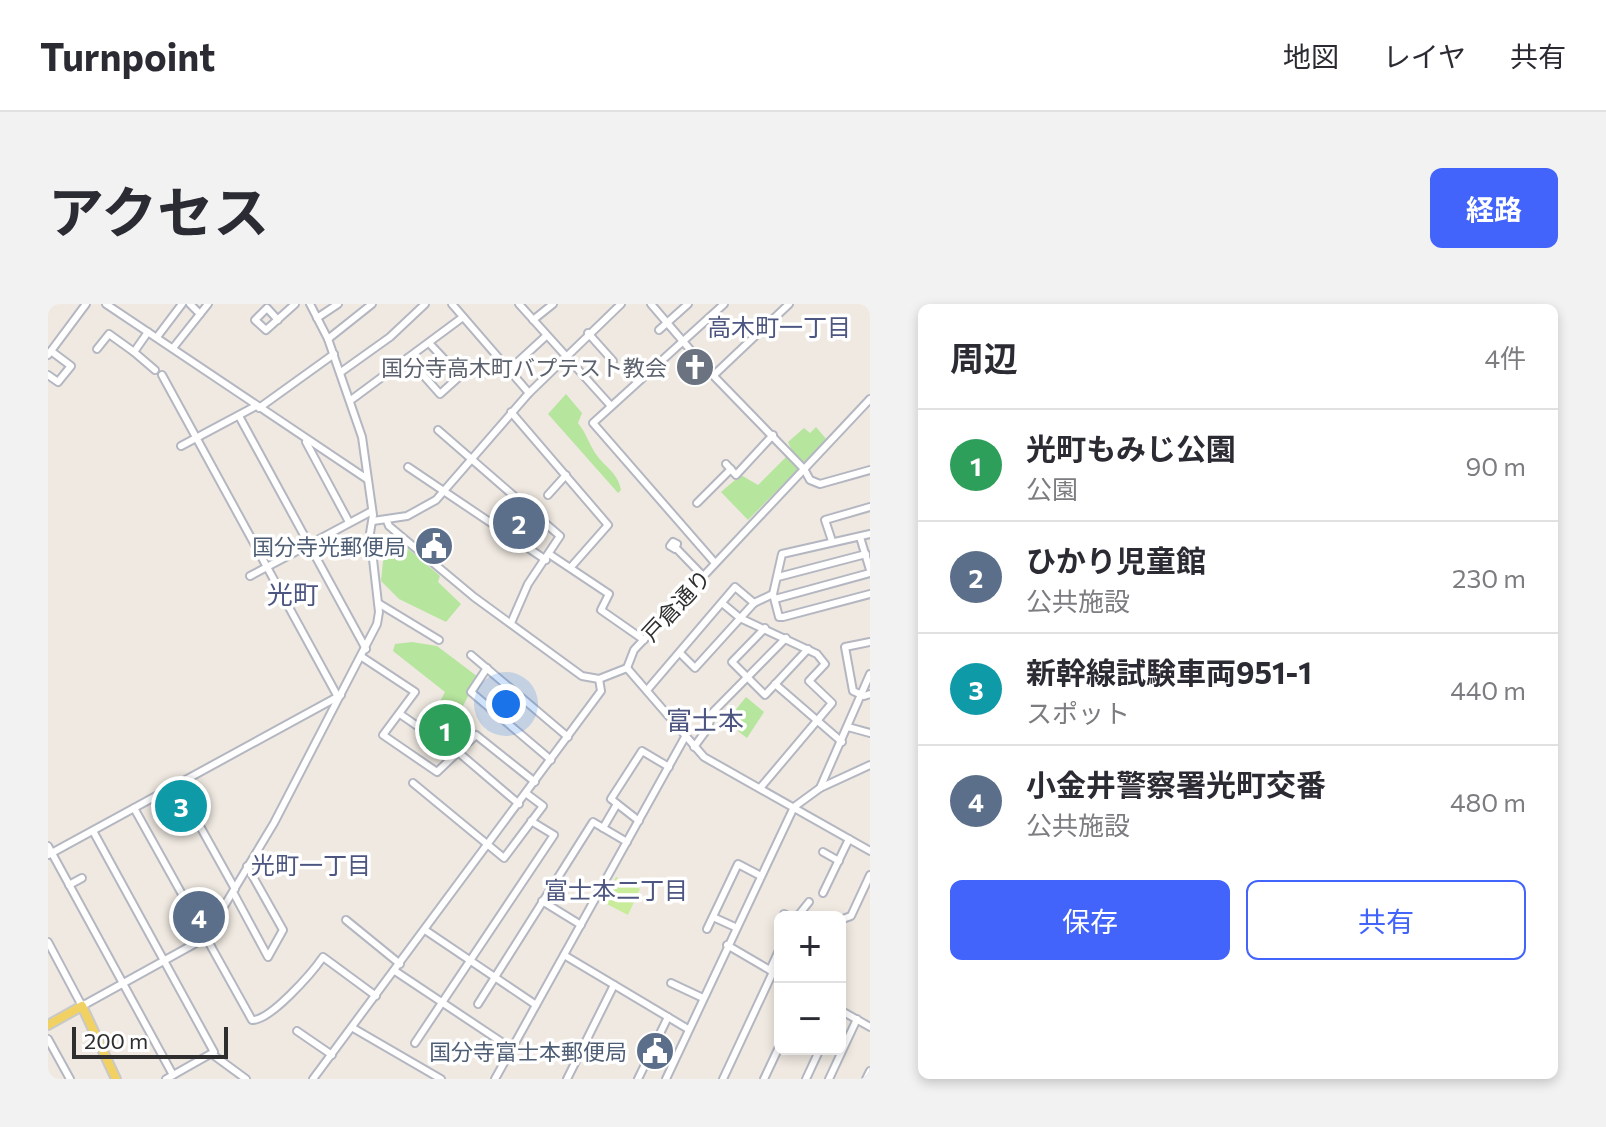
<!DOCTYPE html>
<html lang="ja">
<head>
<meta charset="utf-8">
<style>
  body { margin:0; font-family:Commissioner,"Noto Sans JP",sans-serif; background:#f2f2f3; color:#2b2b33 }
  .controls { position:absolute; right:24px; bottom:24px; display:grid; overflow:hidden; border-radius:12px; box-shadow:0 4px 12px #0003 }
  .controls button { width:72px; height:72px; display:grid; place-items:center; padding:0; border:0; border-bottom:2px solid #e1e1e2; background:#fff; color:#2b2b33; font:40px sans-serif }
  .scale { position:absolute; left:24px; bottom:20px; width:156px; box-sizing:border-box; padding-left:8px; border:4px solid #2e2e2e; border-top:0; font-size:22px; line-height:28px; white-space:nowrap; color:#2e2e2e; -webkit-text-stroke:6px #fff; paint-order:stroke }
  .you { position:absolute; left:458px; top:400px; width:28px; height:28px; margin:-20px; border:6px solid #fff; border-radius:50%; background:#1a73e8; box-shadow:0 0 0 12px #1a73e833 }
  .badge { display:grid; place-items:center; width:52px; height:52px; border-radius:50%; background:#4264fb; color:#fff; font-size:26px; font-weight:700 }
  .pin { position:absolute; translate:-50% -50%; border:4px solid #fff; box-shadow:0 2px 8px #0006 }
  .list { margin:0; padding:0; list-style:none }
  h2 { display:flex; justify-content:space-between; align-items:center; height:104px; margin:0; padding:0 32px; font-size:34px }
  h2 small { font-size:26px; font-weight:400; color:#7c7c81 }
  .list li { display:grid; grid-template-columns:52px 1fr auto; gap:24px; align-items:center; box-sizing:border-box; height:112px; padding:0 32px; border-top:2px solid #e1e1e2 }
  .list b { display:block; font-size:30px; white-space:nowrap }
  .list p { margin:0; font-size:26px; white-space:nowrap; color:#7c7c81 }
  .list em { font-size:26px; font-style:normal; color:#7c7c81 }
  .actions { display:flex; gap:16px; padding:24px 32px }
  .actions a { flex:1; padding:18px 0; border:2px solid #4264fb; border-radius:12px; text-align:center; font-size:28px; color:#4264fb }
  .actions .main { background:#4264fb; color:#fff }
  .map { position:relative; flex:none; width:822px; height:775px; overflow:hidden; border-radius:12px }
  header { display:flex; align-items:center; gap:48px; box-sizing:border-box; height:112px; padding:0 40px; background:#fff; border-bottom:2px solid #e1e1e2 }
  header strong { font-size:38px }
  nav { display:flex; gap:44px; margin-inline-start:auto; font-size:28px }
  .intro { display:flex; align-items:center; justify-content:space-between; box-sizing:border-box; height:192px; padding:0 48px }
  h1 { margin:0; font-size:56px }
  .button { padding:20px 36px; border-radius:12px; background:#4264fb; color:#fff; font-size:28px; font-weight:700 }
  main { display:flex; gap:48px; padding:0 48px }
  aside { flex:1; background:#fff; border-radius:12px; box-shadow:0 4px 12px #0003 }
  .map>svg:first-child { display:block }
  .green { fill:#b6e59e }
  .pitch { fill:#c9ec9a }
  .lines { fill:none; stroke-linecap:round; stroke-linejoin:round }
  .minor-casing { stroke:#b4b7c1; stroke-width:10 }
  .major-casing { stroke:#c9c9c9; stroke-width:12 }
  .minor { stroke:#fff; stroke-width:6 }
  .major { stroke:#f2d163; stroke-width:8 }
  .labels { text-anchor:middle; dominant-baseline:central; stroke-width:7; stroke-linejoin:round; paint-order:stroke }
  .worship-label { font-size:22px; fill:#5b616d; stroke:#fff; text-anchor:end }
  .service-label { font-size:22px; fill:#4e5e75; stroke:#fff; text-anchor:end }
  .street-label { font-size:22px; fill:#2e2e2e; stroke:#fff }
  .neighbourhood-label { font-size:24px; fill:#4d5680; stroke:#fff }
  .quarter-label { font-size:26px; fill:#4d5680; stroke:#fff }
</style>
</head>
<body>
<header>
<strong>Turnpoint</strong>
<nav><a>地図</a><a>レイヤ</a><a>共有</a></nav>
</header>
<div class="intro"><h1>アクセス</h1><a class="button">経路</a></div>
<main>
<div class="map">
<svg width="822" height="775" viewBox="0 0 822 775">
  <rect width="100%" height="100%" fill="#efe9e1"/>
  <g class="green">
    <path d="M 518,90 L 534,109 L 530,119 C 539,130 542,143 550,153 C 560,165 570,170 573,186 L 570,189 L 500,110 Z"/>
    <polygon points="768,123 779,136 700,216 673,188 693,171 710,181 744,147 740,138 756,124 762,129"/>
    <polygon points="351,237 392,272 390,278 413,300 398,318 351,295 333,277 336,248"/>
    <polygon points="364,338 389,342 430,373 403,425 384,413 397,388 345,347 347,340"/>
    <polygon points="698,393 716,408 699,434 678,418"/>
  </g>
  <polygon class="pitch" points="568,573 592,585 580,611 555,598"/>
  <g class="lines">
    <g class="minor-casing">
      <g id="minor">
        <polyline points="58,0 319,175"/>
        <polyline points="142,0 152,10"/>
        <polyline points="404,0 481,89"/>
        <polyline points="471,0 563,102"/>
        <polyline points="603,0 657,63 756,165 762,176 772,180 822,166"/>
        <polyline points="269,14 290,0"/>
        <polyline points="230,16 219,4 207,16 218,26 247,0"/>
        <polyline points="485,16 505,0"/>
        <polyline points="611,26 640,0"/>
        <polyline points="540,29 565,57"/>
        <polyline points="109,33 134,0"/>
        <polyline points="280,35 324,0"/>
        <polyline points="125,44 160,0"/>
        <polyline points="49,45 61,30 86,48 100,28"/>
        <polyline points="86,48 107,66"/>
        <polyline points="0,51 38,0"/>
        <polyline points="360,54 392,90 412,72 381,39"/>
        <polyline points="461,66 498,32"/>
        <polyline points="293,68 342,33 377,0"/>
        <polyline points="0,71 10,78 23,62 3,47"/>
        <polyline points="114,71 290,393"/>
        <polyline points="666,71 741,0"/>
        <polyline points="303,96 415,13"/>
        <polyline points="211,104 286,50"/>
        <polyline points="463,108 560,221 523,263"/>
        <polyline points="191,112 318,345"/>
        <polyline points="390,126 512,232 480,280 463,319"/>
        <polyline points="258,138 301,218"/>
        <polyline points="133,142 208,102"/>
        <polyline points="678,160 688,171 725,131"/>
        <polyline points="360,163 498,256"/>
        <polyline points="500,191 518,171"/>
        <polyline points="649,199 683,165"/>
        <polyline points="325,217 359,212 388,196 481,89 573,0"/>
        <polyline points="339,217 341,222 426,293 534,372 551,375 579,364"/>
        <polyline points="822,230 734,250 725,290 731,313 735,313 822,290"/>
        <polyline points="812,233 822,266"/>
        <polyline points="784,237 777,216 822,203"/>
        <polygon points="625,238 629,240 627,245 622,242"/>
        <polyline points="628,244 655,272"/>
        <polyline points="501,250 561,290 553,306 596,336"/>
        <polyline points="667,259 545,119 676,0"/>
        <polyline points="202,272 324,207"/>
        <polyline points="730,273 818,250"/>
        <polyline points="727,295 822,269"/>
        <polyline points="330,299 391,336"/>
        <polyline points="674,299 692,314 769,350 777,360 761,377 784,399 713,483"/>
        <polyline points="717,324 684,358 717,391 760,345"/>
        <polyline points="822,338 797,343 805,387 816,392 822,390"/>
        <polyline points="632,349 647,364 706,299 725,290"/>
        <polyline points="423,351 520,433"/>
        <polyline points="314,353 367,388 335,431 389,468 428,431 487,478"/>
        <polyline points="439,364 423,388 503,456"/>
        <polyline points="579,364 586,346 822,95"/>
        <polyline points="579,364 656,453 822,547"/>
        <polyline points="727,380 794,438"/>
        <polyline points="600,385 687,283 706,299"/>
        <polyline points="352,410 408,449"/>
        <polyline points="800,423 822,429"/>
        <polyline points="646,443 660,424 664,409 738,334"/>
        <polyline points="410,448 471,500"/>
        <polyline points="365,479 456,554 495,502 479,490"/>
        <polyline points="129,481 187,585"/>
        <polyline points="772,484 822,370"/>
        <path d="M 86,504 L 204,716 C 222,717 264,669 275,653 L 328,692"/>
        <polyline points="591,517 563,495 594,447 621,463"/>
        <polyline points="555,524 569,500"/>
        <polyline points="45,527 166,748 118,775"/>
        <polyline points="0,542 125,771"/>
        <polyline points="775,548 791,557"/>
        <polyline points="0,551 293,391"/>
        <polyline points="21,581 34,574"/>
        <polyline points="185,588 220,653 235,626 199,562"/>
        <polyline points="775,589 801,535"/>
        <polyline points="494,597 533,621"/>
        <polyline points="736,610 742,613"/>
        <polyline points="665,613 687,623"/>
        <polyline points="749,613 761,598"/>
        <polyline points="298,616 352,660"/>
        <polyline points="792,616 803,612 822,571"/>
        <polyline points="659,625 690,560 711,571"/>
        <polyline points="377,626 488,701"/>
        <polyline points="0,638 34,702 157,634 226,519 329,320 331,308 322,229 325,211 314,133 280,35 262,0"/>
        <polyline points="679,641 732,672"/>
        <polyline points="516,651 640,725"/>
        <polyline points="722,666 732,644"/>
        <polyline points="347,667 464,745"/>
        <polyline points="623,679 655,694"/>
        <polyline points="430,700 545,518 579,538"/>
        <polyline points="792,706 822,723"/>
        <polyline points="305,724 393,775"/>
        <polyline points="249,727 284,751"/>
        <polyline points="0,735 22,775"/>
        <polyline points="367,739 506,531 483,517"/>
        <polyline points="164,750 198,775"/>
        <polyline points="265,775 553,387 551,375"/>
        <polyline points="447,775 637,433"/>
        <polyline points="519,775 566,681"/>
        <polyline points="590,775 620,713"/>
        <polyline points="618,775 746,503 772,484 822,461"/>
        <polyline points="675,775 725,668"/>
        <polyline points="716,775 732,741"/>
        <polyline points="758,775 772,745"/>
        <polyline points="781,775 809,715"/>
        <polyline points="818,775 822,767"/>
      </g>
    </g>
    <g class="major-casing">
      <polyline id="major" points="0,721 34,702 68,775"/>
    </g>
    <use href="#minor" class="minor"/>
    <use href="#major" class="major"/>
  </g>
  <defs>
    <g id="church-disc" transform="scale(2)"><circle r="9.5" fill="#6b7280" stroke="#fff"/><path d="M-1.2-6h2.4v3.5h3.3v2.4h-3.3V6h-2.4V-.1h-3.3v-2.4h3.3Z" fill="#fff"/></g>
    <g id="civic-disc" transform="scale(2)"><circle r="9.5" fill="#5c6f8a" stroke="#fff"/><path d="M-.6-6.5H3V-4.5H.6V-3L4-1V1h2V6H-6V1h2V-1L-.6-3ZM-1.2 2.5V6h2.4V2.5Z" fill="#fff"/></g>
  </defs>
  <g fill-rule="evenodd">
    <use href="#church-disc" x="647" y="63"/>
    <use href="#civic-disc" x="386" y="242"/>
    <use href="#civic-disc" x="607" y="747"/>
  </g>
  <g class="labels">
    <g class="worship-label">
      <text x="619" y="63">国分寺高木町バプテスト教会</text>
    </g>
    <g class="service-label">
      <text x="358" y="242">国分寺光郵便局</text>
      <text x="579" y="747">国分寺富士本郵便局</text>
    </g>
    <g class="street-label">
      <text transform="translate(628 301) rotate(-47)">戸倉通り</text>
    </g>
    <g class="neighbourhood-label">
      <text x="731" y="22">高木町一丁目</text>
      <text x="263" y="560">光町一丁目</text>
      <text x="568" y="585">富士本二丁目</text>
    </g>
    <g class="quarter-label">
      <text x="245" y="289">光町</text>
      <text x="657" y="415">富士本</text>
    </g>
  </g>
</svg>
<div class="controls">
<button>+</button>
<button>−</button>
</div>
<div class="scale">200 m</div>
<div class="you"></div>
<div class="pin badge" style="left:397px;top:426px;background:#2e9e5b">1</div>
<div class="pin badge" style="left:471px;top:219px;background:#5c6f8a">2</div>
<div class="pin badge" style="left:133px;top:502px;background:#0f9aa8">3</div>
<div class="pin badge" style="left:151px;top:613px;background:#5c6f8a">4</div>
</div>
<aside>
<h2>周辺<small>4件</small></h2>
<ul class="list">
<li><span class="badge" style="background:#2e9e5b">1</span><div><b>光町もみじ公園</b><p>公園</p></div><em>90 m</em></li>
<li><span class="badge" style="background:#5c6f8a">2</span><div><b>ひかり児童館</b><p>公共施設</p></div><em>230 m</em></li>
<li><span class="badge" style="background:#0f9aa8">3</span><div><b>新幹線試験車両951-1</b><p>スポット</p></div><em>440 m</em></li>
<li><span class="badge" style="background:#5c6f8a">4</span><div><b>小金井警察署光町交番</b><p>公共施設</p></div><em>480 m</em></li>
</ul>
<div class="actions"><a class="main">保存</a><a>共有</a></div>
</aside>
</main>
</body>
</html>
